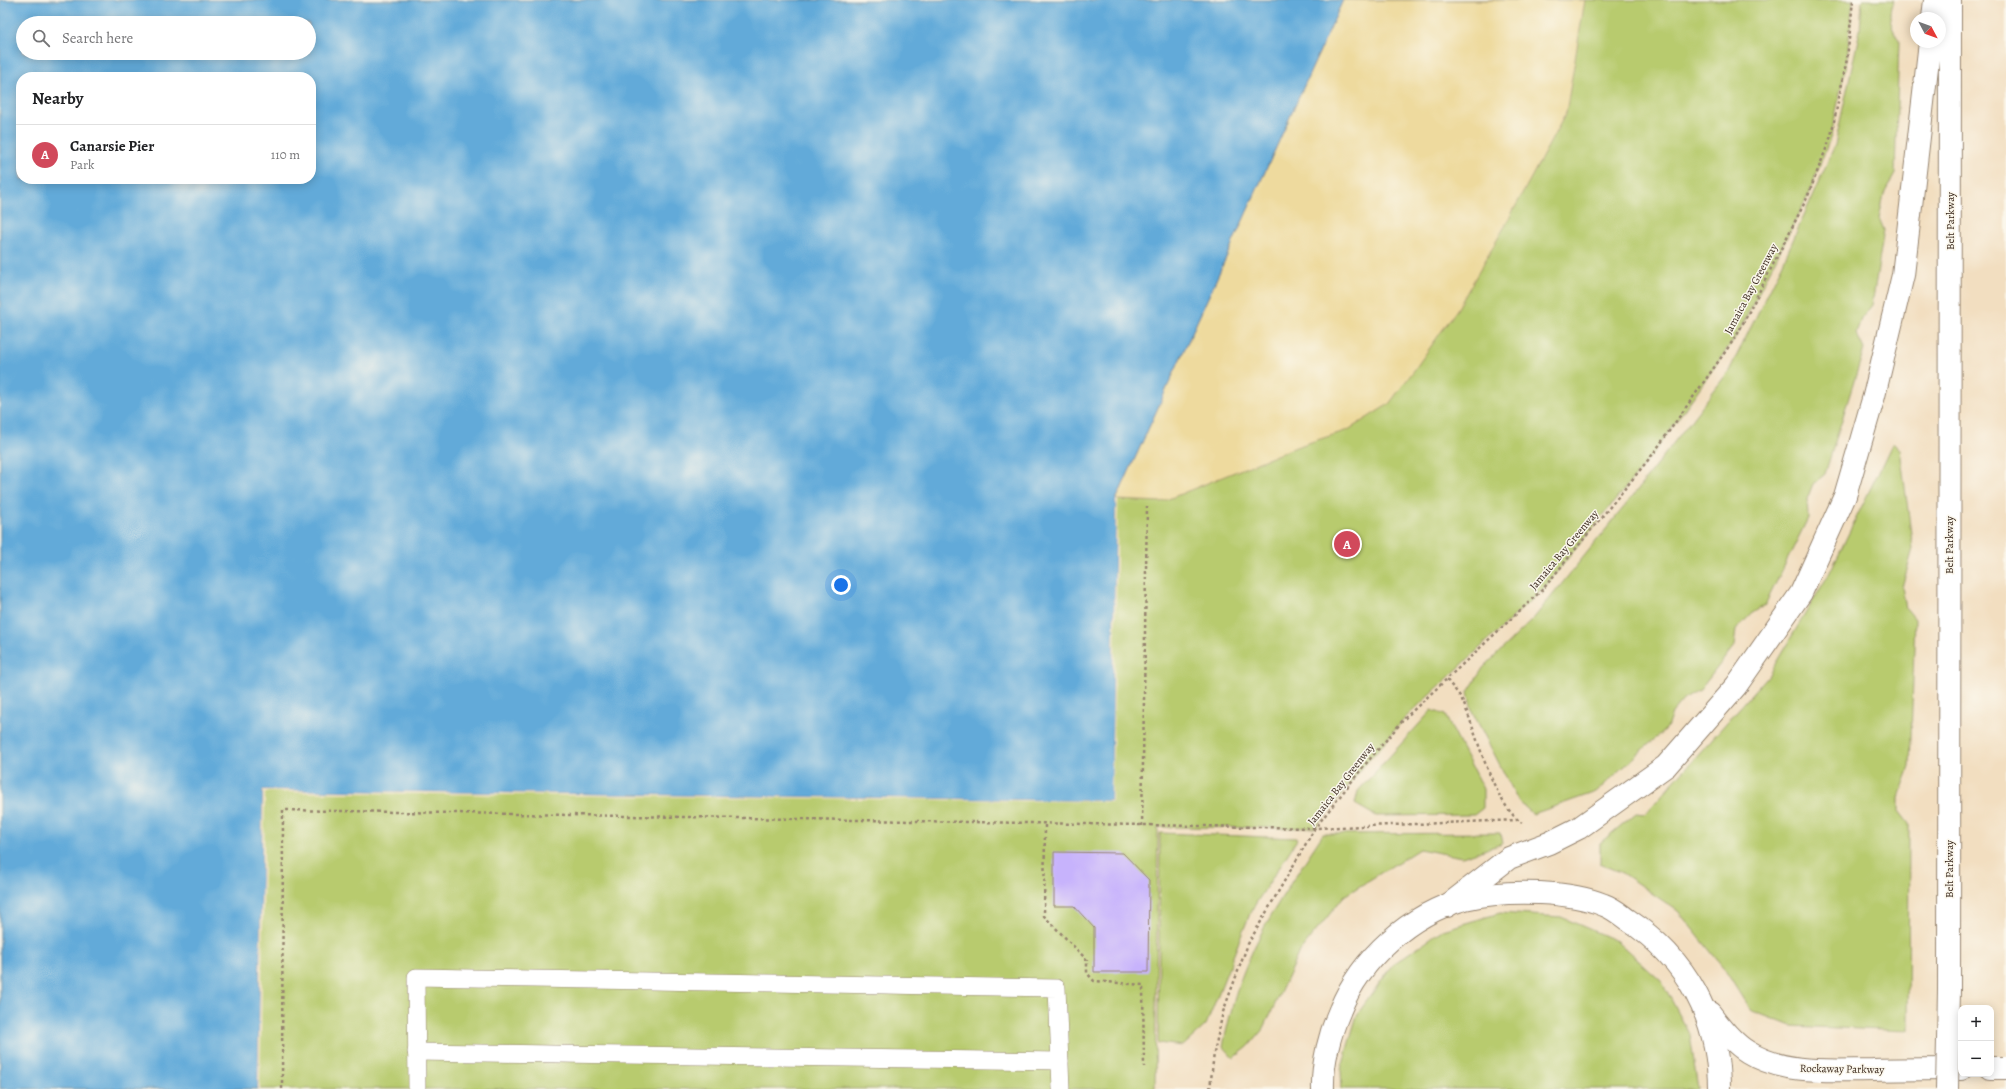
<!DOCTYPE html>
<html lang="en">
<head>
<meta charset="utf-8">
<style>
  body { margin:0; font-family:Alegreya,serif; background:#f2f2f2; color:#202124 }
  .controls { position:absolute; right:12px; bottom:12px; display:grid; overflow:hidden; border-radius:8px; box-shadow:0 2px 10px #0003 }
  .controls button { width:36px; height:36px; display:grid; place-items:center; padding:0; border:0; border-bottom:1px solid #e0e0e0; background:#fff; color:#202124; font:20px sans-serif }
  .compass { position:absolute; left:1910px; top:12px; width:36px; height:36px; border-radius:50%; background:#fff; box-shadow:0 2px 10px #0003; rotate:131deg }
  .you { position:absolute; left:841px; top:585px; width:14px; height:14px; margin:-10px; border:3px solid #fff; border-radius:50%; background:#1a73e8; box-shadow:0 0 0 6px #1a73e833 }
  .badge { display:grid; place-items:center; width:26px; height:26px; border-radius:50%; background:#d1495b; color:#fff; font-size:13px; font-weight:700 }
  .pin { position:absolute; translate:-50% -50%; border:2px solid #fff; box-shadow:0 1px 4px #0006 }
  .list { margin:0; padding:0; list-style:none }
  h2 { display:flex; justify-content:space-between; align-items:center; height:52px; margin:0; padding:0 16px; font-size:17px }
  h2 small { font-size:13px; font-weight:400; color:#757577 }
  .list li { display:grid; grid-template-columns:26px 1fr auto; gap:12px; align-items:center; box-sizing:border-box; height:60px; padding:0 16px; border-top:1px solid #e0e0e0 }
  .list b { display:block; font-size:15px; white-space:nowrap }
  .list p { margin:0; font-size:13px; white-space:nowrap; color:#757577 }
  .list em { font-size:13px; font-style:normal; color:#757577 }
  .icon { flex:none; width:22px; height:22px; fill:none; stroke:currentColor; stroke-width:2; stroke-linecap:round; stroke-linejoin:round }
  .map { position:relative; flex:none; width:2006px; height:1089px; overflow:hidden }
  .search { position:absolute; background:#fff; box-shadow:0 2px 10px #0003; left:16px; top:16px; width:300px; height:44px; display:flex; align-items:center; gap:10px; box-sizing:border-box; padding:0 14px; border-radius:22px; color:#757577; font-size:15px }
  .panel { position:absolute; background:#fff; box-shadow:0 2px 10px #0003; left:16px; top:72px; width:300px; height:112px; border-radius:16px }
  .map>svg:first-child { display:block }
  .green { fill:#b8cb6e; stroke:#7a7a46 }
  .sand { fill:#eeda9e; stroke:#94825e }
  .water { fill:#62aad9; stroke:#4e6a7c; fill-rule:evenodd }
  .pier { fill:#f2dec0 }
  .building { fill:#c7b3fc }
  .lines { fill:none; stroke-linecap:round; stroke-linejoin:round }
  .lane-casing { stroke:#96846f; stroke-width:18 }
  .secondary-casing { stroke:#96846f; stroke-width:24 }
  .highway-casing { stroke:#96846f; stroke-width:24 }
  .path { stroke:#96846f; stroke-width:2.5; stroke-dasharray:3 3; stroke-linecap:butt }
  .lane { stroke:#fff; stroke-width:17 }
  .secondary { stroke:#fff; stroke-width:22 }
  .highway { stroke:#fff; stroke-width:22 }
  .highway-bridge-casing { stroke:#96846f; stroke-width:24; stroke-linecap:butt }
  .highway-bridge { stroke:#fff; stroke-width:22 }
  .labels { text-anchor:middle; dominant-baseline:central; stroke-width:3; stroke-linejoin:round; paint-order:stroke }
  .street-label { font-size:11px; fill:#3b2a1e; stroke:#fbf7ec }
</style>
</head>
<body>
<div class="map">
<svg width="2006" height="1089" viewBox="0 0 2006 1089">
  <rect width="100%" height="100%" fill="#fbf7ec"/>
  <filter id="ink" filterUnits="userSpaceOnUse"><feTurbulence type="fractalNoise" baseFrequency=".025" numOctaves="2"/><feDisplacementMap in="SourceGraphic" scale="8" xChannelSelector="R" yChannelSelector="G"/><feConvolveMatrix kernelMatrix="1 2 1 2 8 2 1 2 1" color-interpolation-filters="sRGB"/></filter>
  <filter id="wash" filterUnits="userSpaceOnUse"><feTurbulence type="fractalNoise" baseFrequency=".012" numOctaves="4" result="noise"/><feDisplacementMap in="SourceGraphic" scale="16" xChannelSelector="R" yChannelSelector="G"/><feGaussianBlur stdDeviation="0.9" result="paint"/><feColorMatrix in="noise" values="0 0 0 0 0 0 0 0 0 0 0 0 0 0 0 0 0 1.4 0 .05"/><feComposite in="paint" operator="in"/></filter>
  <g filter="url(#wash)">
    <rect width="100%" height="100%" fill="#f2dec0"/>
    <g class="green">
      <polygon points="1343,0 1853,0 1847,59 1831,136 1807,198 1737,335 1653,454 1543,589 1405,718 1363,767 1315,828 1158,827 1155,1089 258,1089 263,790 1116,500"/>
      <path d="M 1862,0 L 1894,0 C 1886,14 1891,28 1899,40 L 1895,174 L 1884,194 L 1879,218 L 1884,230 L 1872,305 L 1861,319 L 1856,333 L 1864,349 L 1825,474 L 1813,484 L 1807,499 L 1808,518 L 1765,605 L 1751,614 L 1736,630 L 1734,646 L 1700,690 L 1683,700 L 1672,713 L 1667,728 L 1596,792 L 1533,814 L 1519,802 L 1472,711 L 1468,692 L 1483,668 L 1534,618 L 1628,502 L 1729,371 L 1782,265 L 1835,145 L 1860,30 Z"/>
      <polygon points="1893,442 1900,449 1913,549 1902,587 1906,608 1915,619 1910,767 1899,797 1899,811 1909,824 1908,1031 1791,1026 1750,1010 1723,967 1678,911 1622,873 1600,864 1600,843 1636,813 1645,814 1768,676 1829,574"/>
      <polygon points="1432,710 1445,715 1483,789 1483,808 1474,815 1376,816 1355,804 1358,791"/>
      <polygon points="1160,833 1298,838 1251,911 1206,1025 1183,1046 1158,1043"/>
      <path d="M 1500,833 L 1502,844 L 1462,857 L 1419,849 L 1344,896 L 1298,954 L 1264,1028 L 1248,1047 L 1234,1058 L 1223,1046 C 1229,1019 1235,992 1246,966 C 1265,919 1295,877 1323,834 Z"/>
      <polygon points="1500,913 1561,917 1617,941 1662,982 1690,1035 1698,1089 1342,1089 1341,1070 1357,1015 1392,965 1442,930"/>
    </g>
    <polygon class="sand" points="1343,0 1585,0 1566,113 1505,226 1458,308 1415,369 1389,404 1348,430 1296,447 1161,502 1116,500"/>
    <path class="water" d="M 0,0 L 1343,0 L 1116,500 L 1111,801 L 263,790 L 258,1089 L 0,1089 ZM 23,23 L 309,23 L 309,53 L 23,53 ZM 21,77 L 311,77 L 311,179 L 21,179 Z"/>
    <polygon class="pier" points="1116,500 1118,500 1112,802 265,792 260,1089 258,1089 263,790 1111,801"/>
    <g id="blocks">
      <polygon class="building" points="1054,852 1123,853 1149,880 1148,972 1094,972 1094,928 1074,906 1054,906"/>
    </g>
  </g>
  <g filter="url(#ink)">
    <use href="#blocks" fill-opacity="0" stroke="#96846f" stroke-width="1"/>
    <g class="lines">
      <g class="lane-casing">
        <g id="lane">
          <polyline points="416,1052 1060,1061"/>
          <polyline points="417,1089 416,977 1057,988 1061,1089"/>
        </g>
      </g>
      <g class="secondary-casing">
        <g id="secondary">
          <path d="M 1710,1013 C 1721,1028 1733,1043 1748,1052 C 1785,1075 1831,1070 1873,1070 C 1902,1069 1932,1069 1961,1069"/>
          <polyline points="1991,1068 2006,1068"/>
          <path d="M 1323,1089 C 1322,1063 1330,1033 1340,1010 C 1361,958 1410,914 1465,899 C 1489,893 1515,892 1540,893 C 1561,894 1585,897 1604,905 C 1613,908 1621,915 1628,920 C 1687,959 1719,1018 1719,1089"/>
        </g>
      </g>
      <g class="highway-casing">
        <g id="highway">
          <polyline points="1933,18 1935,0"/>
          <polyline points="1447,906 1509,858 1549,843 1579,828 1666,766 1736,686 1801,593 1845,496 1874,396 1903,275 1930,42"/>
          <polyline points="1949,990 1950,0"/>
        </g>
      </g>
      <g class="path">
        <path d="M 1447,680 C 1452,687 1460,694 1463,702 C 1478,736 1492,802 1522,823"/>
        <polyline points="1045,825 1044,916 1087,960 1087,973 1094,981 1143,985 1144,1067"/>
        <polyline points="1142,826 1147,506"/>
        <polyline points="282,1089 283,810 1315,828 1517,820"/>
        <polyline points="1210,1089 1214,1053 1223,1012 1248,944 1315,828 1363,767 1405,718 1543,589 1653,454 1737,335 1807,198 1831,136 1847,59 1853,0"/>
      </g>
      <use href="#lane" class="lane"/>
      <use href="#secondary" class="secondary"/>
      <use href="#highway" class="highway"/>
      <g class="highway-bridge-casing">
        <polyline id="highway-bridge" points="1947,1089 1949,990"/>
      </g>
      <use href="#highway-bridge" class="highway-bridge"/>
    </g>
  </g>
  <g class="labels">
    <g class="street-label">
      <text transform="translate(1950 221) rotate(-90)">Belt Parkway</text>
      <text transform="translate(1751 289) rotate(-62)">Jamaica Bay Greenway</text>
      <text transform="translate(1949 545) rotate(-90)">Belt Parkway</text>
      <text transform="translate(1564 550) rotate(-50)">Jamaica Bay Greenway</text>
      <text transform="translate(1341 784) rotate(-52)">Jamaica Bay Greenway</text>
      <text transform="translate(1949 869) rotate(-90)">Belt Parkway</text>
      <text transform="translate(1842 1069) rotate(1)">Rockaway Parkway</text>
    </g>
  </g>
</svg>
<div class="controls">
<button>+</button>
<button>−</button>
</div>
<svg class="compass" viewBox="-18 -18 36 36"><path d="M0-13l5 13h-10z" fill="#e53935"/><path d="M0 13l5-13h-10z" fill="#757577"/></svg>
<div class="you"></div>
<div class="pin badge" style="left:1347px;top:544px">A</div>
<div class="search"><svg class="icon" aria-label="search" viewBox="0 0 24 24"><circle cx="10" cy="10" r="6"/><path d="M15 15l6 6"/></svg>Search here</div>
<section class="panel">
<h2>Nearby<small></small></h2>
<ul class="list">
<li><span class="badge">A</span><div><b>Canarsie Pier</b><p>Park</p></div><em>110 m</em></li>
</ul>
</section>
</div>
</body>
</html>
